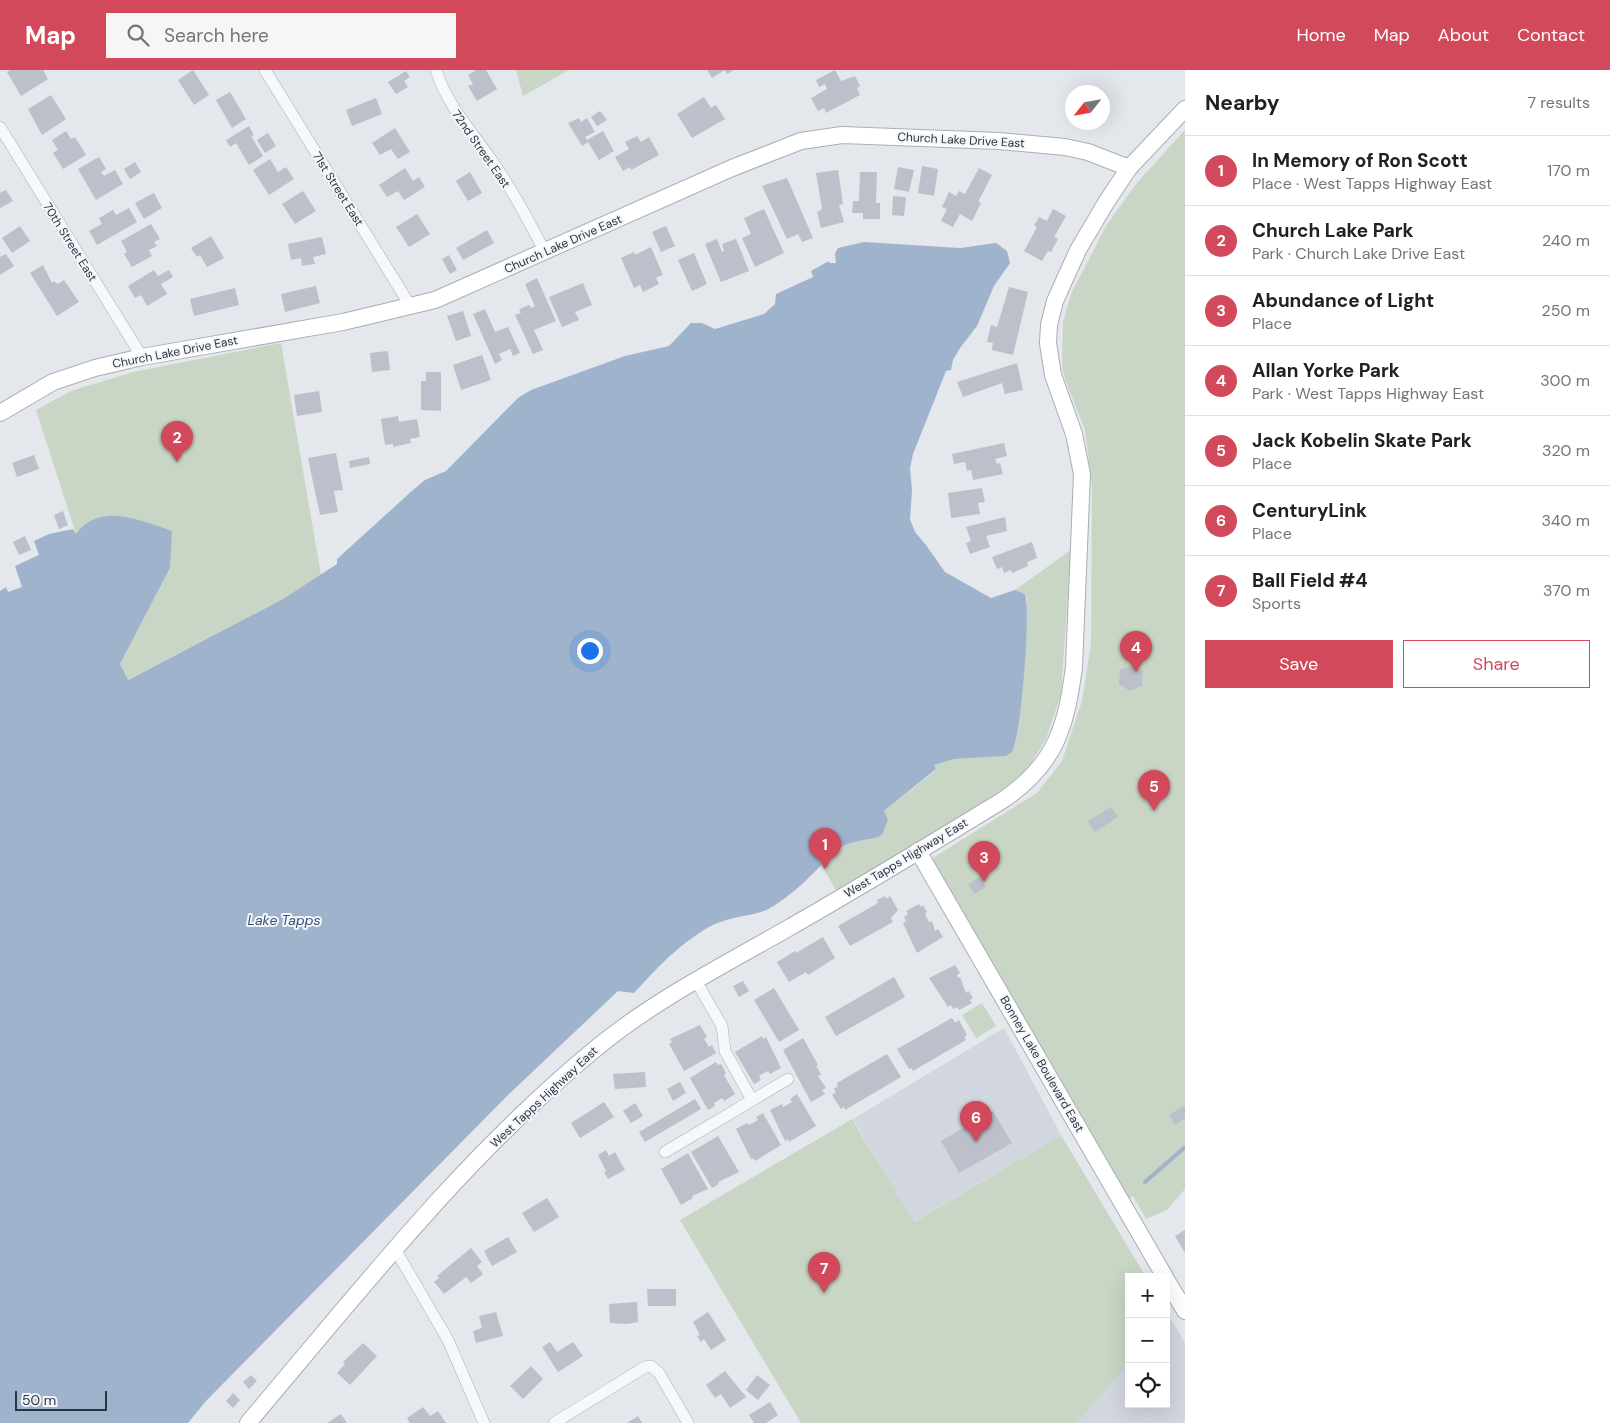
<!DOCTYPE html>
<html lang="en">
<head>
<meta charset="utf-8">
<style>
  body { margin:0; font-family:"DM Sans",sans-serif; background:#f6f6f6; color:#202124 }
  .controls { position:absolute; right:15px; bottom:15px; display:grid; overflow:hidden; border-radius:0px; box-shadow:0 5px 20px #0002 }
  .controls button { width:45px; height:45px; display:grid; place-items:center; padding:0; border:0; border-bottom:1px solid #e0e0e0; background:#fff; color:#202124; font:25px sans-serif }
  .compass { position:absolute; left:1065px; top:15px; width:45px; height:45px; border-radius:50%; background:#fff; box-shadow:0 5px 20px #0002; rotate:239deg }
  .scale { position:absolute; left:15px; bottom:12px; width:92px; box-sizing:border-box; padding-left:5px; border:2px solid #2b3445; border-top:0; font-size:14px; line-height:18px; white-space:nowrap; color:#2b3445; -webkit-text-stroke:4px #f4f6f9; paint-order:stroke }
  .you { position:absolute; left:589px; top:580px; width:18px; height:18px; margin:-12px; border:4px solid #fff; border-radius:50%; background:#1a73e8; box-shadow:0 0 0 8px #1a73e833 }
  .badge { display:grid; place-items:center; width:32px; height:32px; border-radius:50%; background:#d1495b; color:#fff; font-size:16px; font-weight:700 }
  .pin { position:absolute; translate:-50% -41px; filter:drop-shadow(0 1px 2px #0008) }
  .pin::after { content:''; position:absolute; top:26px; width:18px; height:15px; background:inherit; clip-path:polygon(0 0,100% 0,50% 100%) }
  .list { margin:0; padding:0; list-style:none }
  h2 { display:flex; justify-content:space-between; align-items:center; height:65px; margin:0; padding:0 20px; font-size:21px }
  h2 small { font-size:16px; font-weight:400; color:#757577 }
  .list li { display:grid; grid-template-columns:32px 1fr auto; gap:15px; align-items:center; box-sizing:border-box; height:70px; padding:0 20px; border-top:1px solid #e0e0e0 }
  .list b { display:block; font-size:19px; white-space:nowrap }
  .list p { margin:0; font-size:16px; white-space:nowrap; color:#757577 }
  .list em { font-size:16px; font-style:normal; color:#757577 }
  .actions { display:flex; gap:10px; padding:15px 20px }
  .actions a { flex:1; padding:11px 0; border:1px solid #d1495b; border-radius:0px; text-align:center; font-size:18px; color:#d1495b }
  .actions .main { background:#d1495b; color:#fff }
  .icon { flex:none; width:28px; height:28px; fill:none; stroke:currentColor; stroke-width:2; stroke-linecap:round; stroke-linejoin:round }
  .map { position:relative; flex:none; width:1185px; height:1353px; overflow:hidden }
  header { display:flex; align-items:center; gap:30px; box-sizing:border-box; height:70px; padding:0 25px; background:#d1495b; color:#fff }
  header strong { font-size:24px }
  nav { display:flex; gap:28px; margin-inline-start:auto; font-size:18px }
  .search { width:350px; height:45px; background:#f6f6f6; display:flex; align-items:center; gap:12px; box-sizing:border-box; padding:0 18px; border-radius:0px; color:#757577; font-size:19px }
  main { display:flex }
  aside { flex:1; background:#fff }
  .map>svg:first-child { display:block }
  .built { fill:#d2d6de }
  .green { fill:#c9d6c5 }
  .water { fill:#9fb4cc }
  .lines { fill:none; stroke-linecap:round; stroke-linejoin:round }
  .stream { stroke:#9fb4cc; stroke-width:4 }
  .building { fill:#bbc0ca }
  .street-casing { stroke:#a9aeb7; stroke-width:12 }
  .secondary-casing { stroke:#a9aeb7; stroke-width:18 }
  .street { stroke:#f7f8fa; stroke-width:11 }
  .secondary { stroke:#fff; stroke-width:16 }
  .labels { text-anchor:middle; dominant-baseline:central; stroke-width:4; stroke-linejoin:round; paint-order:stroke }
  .street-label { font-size:12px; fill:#2b3445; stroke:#f4f6f9 }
  .water-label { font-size:14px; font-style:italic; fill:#34527a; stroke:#f4f6f9 }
</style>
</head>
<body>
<header>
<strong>Map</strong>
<div class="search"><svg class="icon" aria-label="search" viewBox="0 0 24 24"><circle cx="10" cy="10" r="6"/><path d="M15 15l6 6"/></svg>Search here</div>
<nav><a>Home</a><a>Map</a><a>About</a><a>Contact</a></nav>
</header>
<main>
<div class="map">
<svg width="1185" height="1353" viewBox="0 0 1185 1353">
  <rect width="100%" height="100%" fill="#e4e7ec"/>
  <g class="built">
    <polygon points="1004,958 1061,1065 913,1152 853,1049"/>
    <polygon points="1129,1222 1129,1334 1166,1334 1166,1241 1185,1273 1185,1353 909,1353"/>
  </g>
  <g class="green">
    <polygon points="516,0 569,0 523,26"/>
    <polygon points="1185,60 1185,1119 1167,1140 1146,1149 1133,1126 1128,1129 931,789 1037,723 1062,691 1082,631 1091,573 1092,415 1085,360 1065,309 1062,296 1063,252 1071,224 1106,156 1136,114"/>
    <polygon points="281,273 321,505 283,529 127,610 120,594 170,498 76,464 36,340 71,321 133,302"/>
    <path d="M 1071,480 L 1061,624 L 1046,669 L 1029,697 L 1010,714 L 986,731 L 837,822 L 819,791 C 830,783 842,775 855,772 C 865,769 873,770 882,765 L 888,750 L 883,742 L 936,700 L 934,695 L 954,689 L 1006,686 L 1015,676 L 1024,593 L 1027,528 L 1025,524 L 1015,520 Z"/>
    <polygon points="982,933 996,956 976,968 962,945"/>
    <polygon points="852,1049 914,1152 1061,1065 1146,1207 1129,1207 1129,1293 1076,1353 801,1353 680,1150"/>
  </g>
  <path class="water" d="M 864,172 L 960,178 L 996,173 L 1007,181 L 1010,193 L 994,216 L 977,256 L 960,278 L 953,290 L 951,300 L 946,301 L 913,384 L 910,398 L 912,420 L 910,449 L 915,462 L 926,475 L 945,502 L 991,528 L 1015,520 L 1025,524 C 1031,541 1021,667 1012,682 L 1006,686 L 954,689 L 934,695 L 936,699 L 884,741 L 888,750 L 882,765 C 873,770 865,769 855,772 C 842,775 830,783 819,791 L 821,795 C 810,808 780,835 764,841 C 746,847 726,847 709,857 C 679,874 657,898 634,923 L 618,921 L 508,1025 L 206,1331 L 188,1353 L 0,1353 L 0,521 L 6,517 L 8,522 L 22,517 L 15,496 L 39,485 L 34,471 L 49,464 L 73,459 L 76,464 C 100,431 141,451 172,461 L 170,498 L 120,594 L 128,610 L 283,529 L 337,494 L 337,489 L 413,420 L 425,410 L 446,401 L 518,328 L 531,320 L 625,286 L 669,276 L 691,253 L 702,253 L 715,259 L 764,244 L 775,234 L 776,224 L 813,207 L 811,201 L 829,191 L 829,193 L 836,193 L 835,183 L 838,178 Z"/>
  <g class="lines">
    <polyline class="stream" points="1145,1112 1185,1077"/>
  </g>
  <g class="building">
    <polygon points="10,0 43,0 48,9 21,26 7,2"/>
    <polygon points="193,0 209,25 194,35 178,10"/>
    <polygon points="476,0 486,0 497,19 477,31 468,16 473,14 468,5"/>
    <polygon points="707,0 734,0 727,4 725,0 712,8"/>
    <polygon points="835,0 841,11 855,6 860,16 857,18 860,25 826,43 824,38 818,41 811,28 827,19 825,14 819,17 816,10"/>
    <polygon points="406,1 410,7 404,11 408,17 396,24 388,12"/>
    <polygon points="230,22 246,49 232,58 216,30"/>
    <polygon points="51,25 66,49 42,65 28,39"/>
    <polygon points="704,27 711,38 716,35 725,49 692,68 677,44"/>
    <polygon points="376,28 382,44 352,56 346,40"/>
    <polygon points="600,41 607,50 597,56 591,47"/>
    <polygon points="579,48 581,52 587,48 595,62 585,67 587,70 603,61 614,81 599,90 588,72 582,76 568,53"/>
    <polygon points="249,56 254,65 251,66 263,86 249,95 236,73 230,77 226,70"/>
    <polygon points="395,58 410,82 398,89 391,79 380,85 372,73"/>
    <polygon points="66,61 71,69 75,67 86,85 63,99 53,83 58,80 52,70"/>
    <polygon points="268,63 276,76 265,83 257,70"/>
    <polygon points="637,66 641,72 649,67 659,85 631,100 630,97 623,101 615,87 629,79 625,72"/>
    <polygon points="99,87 106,99 101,102 104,106 115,100 123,114 96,130 78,99"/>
    <polygon points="270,89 278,102 286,97 294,109 269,125 253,100"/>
    <polygon points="135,92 141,102 130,109 124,99"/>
    <polygon points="922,96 938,99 934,126 918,123"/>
    <polygon points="898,97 914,100 909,122 894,119"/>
    <polygon points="405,98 413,111 419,107 425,117 404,130 398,121 387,127 379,115"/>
    <polygon points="979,98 992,105 978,132 981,133 972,151 960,144 953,157 941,151 947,139 942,137 949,122 956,126 959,121 965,124"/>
    <polygon points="838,100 843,134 839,135 844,152 821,158 817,142 822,139 816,103"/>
    <polygon points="470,102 482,123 468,131 456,111"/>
    <polygon points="860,102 877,102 876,133 880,133 880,149 863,149 863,143 852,143 853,131 859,131"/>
    <polygon points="787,108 813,168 802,172 798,164 787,169 762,116"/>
    <polygon points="6,120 13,131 0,138 0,123"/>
    <polygon points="303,121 316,141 295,154 282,134"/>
    <polygon points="154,123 162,138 144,149 135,133"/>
    <polygon points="893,126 906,127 904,146 892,145"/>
    <polygon points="129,138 137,152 97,175 89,161 102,154 99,148 113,140 116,145"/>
    <polygon points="764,139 784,183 755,197 742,168 751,164 744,148"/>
    <polygon points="1053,139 1066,146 1054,167 1058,169 1051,182 1048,181 1042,191 1024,181 1037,157 1034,156 1039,147 1047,151"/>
    <polygon points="417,144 430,164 409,177 396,157"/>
    <polygon points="151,154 160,169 154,172 157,176 149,180 152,186 132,197 124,184 127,182 121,171"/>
    <polygon points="20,156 30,171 12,183 2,168"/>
    <polygon points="666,156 675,176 661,182 652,162"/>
    <polygon points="487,160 494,173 463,190 456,178"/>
    <polygon points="211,166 224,188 207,197 200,185 197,187 191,178"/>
    <polygon points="322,167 326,184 313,187 315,194 302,196 301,188 291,190 288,174"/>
    <polygon points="717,169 722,182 724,181 722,174 736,169 749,201 721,212 705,174"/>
    <polygon points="651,177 663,205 656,208 659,214 643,222 640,215 634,218 621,188 634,182 635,185"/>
    <polygon points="694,183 707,214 692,221 678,190"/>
    <polygon points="6,184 14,196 0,205 0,187"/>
    <polygon points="449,185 457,200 450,204 442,189"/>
    <polygon points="43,195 52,213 53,211 58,214 64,210 79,232 57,246 30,203"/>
    <polygon points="154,200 158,206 169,200 173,207 161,214 167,224 147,236 141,225 135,228 128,216"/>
    <polygon points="537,208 556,251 534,260 543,280 533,284 515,245 521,243 519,240 522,238 529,235 531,238 535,236 525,214"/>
    <polygon points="583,213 592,235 575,242 579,250 562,257 549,227"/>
    <polygon points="316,216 320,233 285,242 281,224"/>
    <polygon points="1009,217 1028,222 1013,285 992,280 993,273 987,272 991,255 997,257"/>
    <polygon points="235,218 239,235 194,246 190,229"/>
    <polygon points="485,239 495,262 508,257 520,283 513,286 510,279 499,284 502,290 495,294 473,244"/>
    <polygon points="463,241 471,266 456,271 447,246"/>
    <polygon points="388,281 390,300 372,302 370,283"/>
    <polygon points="482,285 491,310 461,320 453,295"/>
    <polygon points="1017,293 1023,320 1005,324 1002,313 963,327 957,312"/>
    <polygon points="426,302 441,302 441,341 421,340 421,311 426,311"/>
    <polygon points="319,321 322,342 297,346 294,325"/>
    <polygon points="398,346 399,352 417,349 420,367 410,369 411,373 393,377 393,374 385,375 381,349"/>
    <polygon points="1004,373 1007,386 995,389 997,394 1000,393 1003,404 973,410 971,400 967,401 965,392 954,394 952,384"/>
    <polygon points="336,383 343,420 334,421 338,442 320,445 308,388"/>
    <polygon points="34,385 39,399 17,407 12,393"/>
    <polygon points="369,387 370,394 350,398 349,391"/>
    <polygon points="982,418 985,432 978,433 980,444 951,448 948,423"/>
    <polygon points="63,441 68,455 59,459 54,445"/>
    <polygon points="1005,447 1007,461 986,466 990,477 970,484 966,473 971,471 966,457"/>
    <polygon points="25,466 31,480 19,485 13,472"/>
    <polygon points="1032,472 1037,488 1027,492 1028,496 1012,503 1011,500 1004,503 1002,497 997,499 992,487"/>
    <polygon points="1132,595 1143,602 1142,616 1130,621 1119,614 1120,600"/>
    <polygon points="1111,737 1118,747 1095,762 1088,751"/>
    <polygon points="980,807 986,817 974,824 968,814"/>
    <polygon points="885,826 886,829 890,826 898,840 891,848 893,852 850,876 838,856 878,833 877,830"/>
    <polygon points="919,834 921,837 923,835 927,842 925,844 929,852 932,851 935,861 938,859 943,867 917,883 903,853 906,851 904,847 908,844 906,841"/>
    <polygon points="823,867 835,888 808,905 806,902 789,912 777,892 795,881 796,883"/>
    <polygon points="955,895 960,903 957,905 958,908 960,907 966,923 969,921 973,928 970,930 972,933 959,940 957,937 953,939 951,935 948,937 929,908"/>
    <polygon points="894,907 905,927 836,966 825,947"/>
    <polygon points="743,911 749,921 739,927 733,916"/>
    <polygon points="774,918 799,960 779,972 754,930"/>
    <polygon points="952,948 955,953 959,950 967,965 964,967 966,970 913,1001 911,998 909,999 897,979"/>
    <polygon points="700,955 707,967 704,969 709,977 712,975 716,983 684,1001 669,974 672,972 670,969"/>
    <polygon points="762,966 763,969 766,967 781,998 770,1004 768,1001 759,1006 761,1010 754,1014 735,982"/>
    <polygon points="803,968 818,995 816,996 821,1004 818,1006 826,1018 822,1020 825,1024 811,1032 783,980"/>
    <polygon points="887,984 901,1007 845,1040 844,1037 841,1039 832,1025 836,1022 834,1019 838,1016 837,1013"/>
    <polygon points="716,992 718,995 721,994 726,1003 724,1005 735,1024 724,1031 722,1028 714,1033 715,1036 708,1040 690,1008"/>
    <polygon points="645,1002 646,1017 615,1019 613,1004"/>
    <polygon points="680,1012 686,1023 673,1031 667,1019"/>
    <polygon points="797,1024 816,1056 789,1072 788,1069 785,1071 770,1040 782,1034 783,1037 792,1032 790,1029"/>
    <polygon points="695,1029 701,1039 645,1072 639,1062"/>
    <polygon points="604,1032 614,1047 580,1068 571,1053"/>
    <polygon points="635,1033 643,1046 631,1053 623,1041"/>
    <polygon points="1182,1037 1185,1037 1185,1048 1175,1055 1169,1045"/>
    <polygon points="993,1041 1012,1073 959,1103 941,1071"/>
    <polygon points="763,1043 781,1075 755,1091 753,1088 751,1089 736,1059 747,1053 749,1055 758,1050 756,1047"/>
    <polygon points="718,1066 739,1102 718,1112 719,1114 712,1118 691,1082"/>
    <polygon points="606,1080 609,1086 615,1082 625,1100 608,1109 604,1102 606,1101 598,1085"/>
    <polygon points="688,1083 708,1119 692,1126 693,1128 681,1135 661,1099"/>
    <polygon points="547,1128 559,1147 534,1162 522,1143"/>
    <polygon points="1185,1160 1185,1183 1175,1166"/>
    <polygon points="508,1167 517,1182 492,1196 484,1181"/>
    <polygon points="471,1178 482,1192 477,1196 483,1204 471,1213 466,1207 444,1224 434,1212 439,1208 437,1206"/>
    <polygon points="647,1219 676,1219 676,1236 648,1236"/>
    <polygon points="637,1232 638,1252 627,1254 610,1253 609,1234"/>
    <polygon points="496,1242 503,1266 476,1273 473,1261 482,1258 479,1246"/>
    <polygon points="708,1242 726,1270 711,1280 704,1269 701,1272 697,1266 700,1265 693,1252"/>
    <polygon points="550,1272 557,1282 573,1272 583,1286 558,1302 542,1277"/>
    <polygon points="363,1273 377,1286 350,1315 337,1303 345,1294 343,1292"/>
    <polygon points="531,1296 543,1309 523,1329 510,1316"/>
    <polygon points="725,1301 746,1327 730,1338 721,1324 715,1328 706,1315"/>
    <polygon points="251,1305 257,1311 249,1319 243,1312"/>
    <polygon points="757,1305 770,1315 758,1330 746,1320"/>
    <polygon points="233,1323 240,1330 233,1338 226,1331"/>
    <polygon points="770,1332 778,1345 766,1353 754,1353 749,1345"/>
    <polygon points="423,1337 430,1346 438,1341 446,1353 410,1353 407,1348"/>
    <polygon points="341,1344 347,1353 327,1353"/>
    <polygon points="638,1346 642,1353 627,1353"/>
  </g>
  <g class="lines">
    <g class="street-casing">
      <g id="street">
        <polyline points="265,0 411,237"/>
        <path d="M 436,0 C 447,35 470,59 490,88 C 511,117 528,150 545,182"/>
        <polyline points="0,57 142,287"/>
        <polyline points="696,911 722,956 725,981 752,1030"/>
        <polyline points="665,1082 788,1009"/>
        <polyline points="395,1179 448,1270 484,1353"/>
        <polyline points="554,1353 645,1297 651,1296 659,1303 688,1353"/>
      </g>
    </g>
    <g class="secondary-casing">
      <g id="secondary">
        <polyline points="0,343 53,312 95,298 142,287 343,252 435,230 732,98 801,71 842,65 999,71 1065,77 1088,82 1129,98"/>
        <polyline points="918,781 1165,1207"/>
        <polyline points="1166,1209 1185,1241"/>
        <path d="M 248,1353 C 359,1222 466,1084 600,975 C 657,929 722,896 785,860 C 859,818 931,774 1003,730 C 1056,694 1066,657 1074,597 L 1082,404 L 1074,364 L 1053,305 L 1048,273 L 1049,255 L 1055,231 L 1078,180 L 1107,131 L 1129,98 L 1185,39"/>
      </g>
    </g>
    <use href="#street" class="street"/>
    <use href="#secondary" class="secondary"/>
  </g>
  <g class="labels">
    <g class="street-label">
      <text transform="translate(961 70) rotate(3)">Church Lake Drive East</text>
      <text transform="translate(481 79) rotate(55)">72nd Street East</text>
      <text transform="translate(338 119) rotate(58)">71st Street East</text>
      <text transform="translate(70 172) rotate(58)">70th Street East</text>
      <text transform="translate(563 174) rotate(-24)">Church Lake Drive East</text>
      <text transform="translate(175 282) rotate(-11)">Church Lake Drive East</text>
      <text transform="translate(906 788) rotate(-31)">West Tapps Highway East</text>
      <text transform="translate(1042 994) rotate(60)">Bonney Lake Boulevard East</text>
      <text transform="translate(544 1027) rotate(-43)">West Tapps Highway East</text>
    </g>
    <g class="water-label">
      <text x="284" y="850">Lake Tapps</text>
    </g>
  </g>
</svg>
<div class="controls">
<button>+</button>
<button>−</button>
<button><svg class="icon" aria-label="locate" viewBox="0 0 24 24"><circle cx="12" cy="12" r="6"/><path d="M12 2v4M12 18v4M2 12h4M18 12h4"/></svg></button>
</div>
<svg class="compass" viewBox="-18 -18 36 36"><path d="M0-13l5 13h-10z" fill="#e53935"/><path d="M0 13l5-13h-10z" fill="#757577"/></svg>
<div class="scale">50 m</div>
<div class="you"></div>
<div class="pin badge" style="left:825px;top:799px">1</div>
<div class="pin badge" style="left:177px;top:392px">2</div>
<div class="pin badge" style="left:984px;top:812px">3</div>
<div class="pin badge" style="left:1136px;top:602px">4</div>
<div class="pin badge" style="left:1154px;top:741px">5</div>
<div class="pin badge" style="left:976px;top:1072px">6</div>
<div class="pin badge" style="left:824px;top:1223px">7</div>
</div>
<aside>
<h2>Nearby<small>7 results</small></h2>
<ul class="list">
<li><span class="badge">1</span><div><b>In Memory of Ron Scott</b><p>Place · West Tapps Highway East</p></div><em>170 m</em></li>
<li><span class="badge">2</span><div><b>Church Lake Park</b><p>Park · Church Lake Drive East</p></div><em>240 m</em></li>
<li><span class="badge">3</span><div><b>Abundance of Light</b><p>Place</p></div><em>250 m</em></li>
<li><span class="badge">4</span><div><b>Allan Yorke Park</b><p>Park · West Tapps Highway East</p></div><em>300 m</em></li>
<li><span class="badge">5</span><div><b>Jack Kobelin Skate Park</b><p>Place</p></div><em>320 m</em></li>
<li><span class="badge">6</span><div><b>CenturyLink</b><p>Place</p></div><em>340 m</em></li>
<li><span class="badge">7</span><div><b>Ball Field #4</b><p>Sports</p></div><em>370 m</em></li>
</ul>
<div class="actions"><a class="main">Save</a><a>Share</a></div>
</aside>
</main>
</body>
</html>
